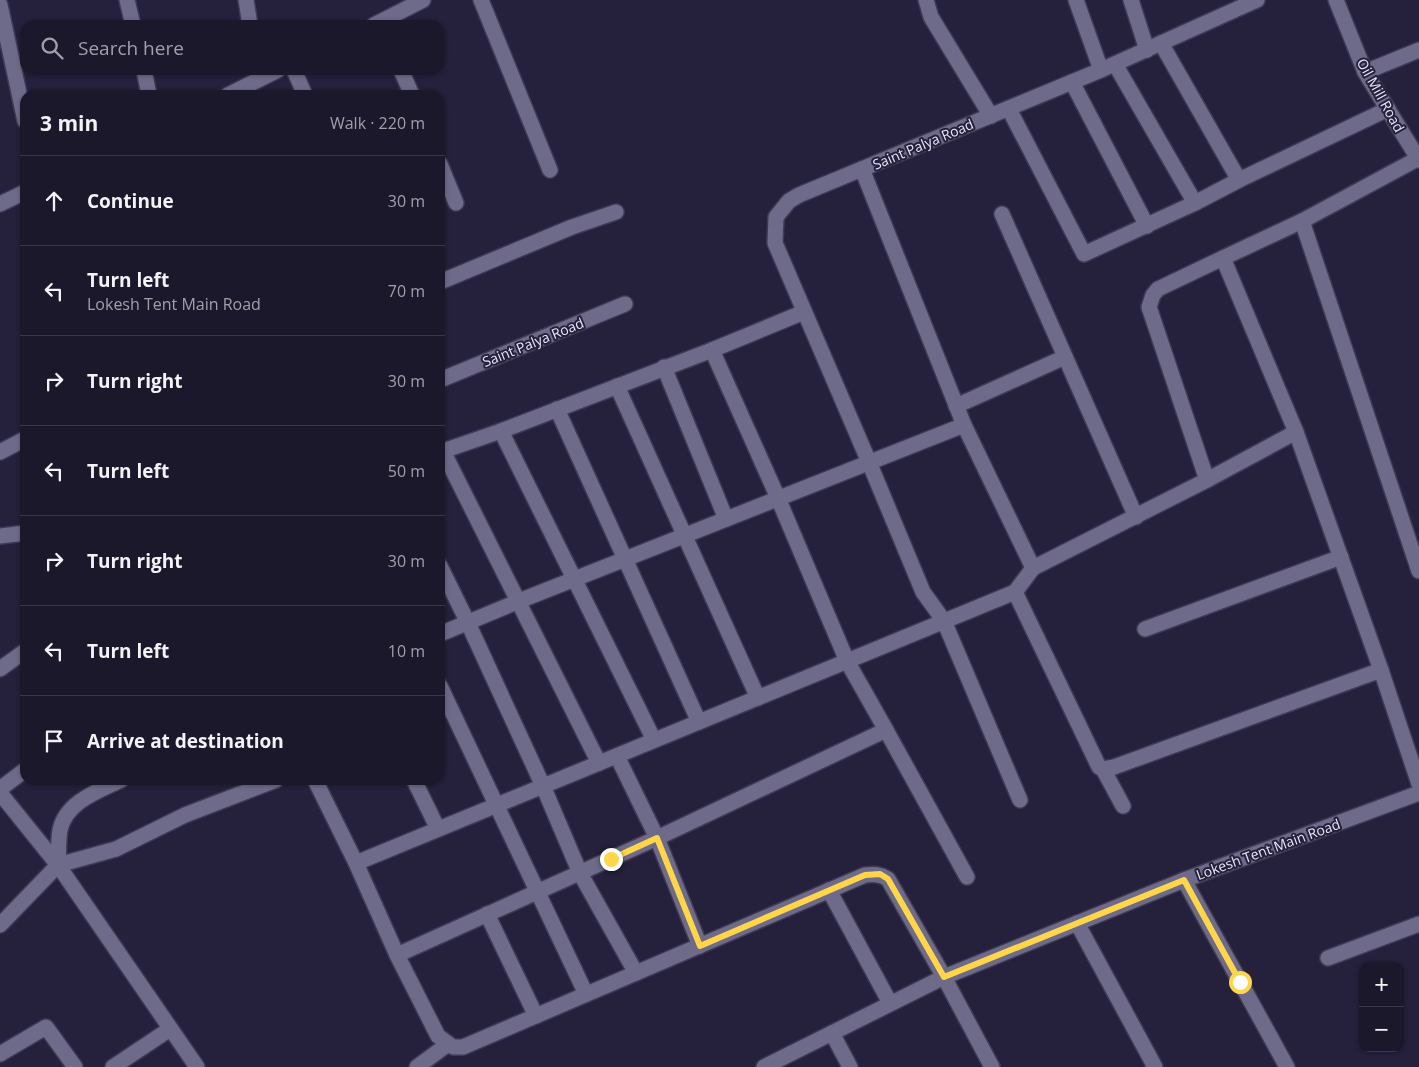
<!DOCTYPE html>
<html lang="en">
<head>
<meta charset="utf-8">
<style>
  body { margin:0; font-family:"Open Sans",sans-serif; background:#292538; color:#f1f3f6 }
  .controls { position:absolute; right:15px; bottom:15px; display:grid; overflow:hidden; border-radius:10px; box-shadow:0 1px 4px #0004 }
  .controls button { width:45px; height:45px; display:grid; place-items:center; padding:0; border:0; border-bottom:1px solid #3a3748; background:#1c182c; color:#f1f3f6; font:25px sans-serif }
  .stop { position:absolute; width:15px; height:15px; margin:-11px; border:4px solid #ffd54a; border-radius:50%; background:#fff }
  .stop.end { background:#ffd54a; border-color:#fff; box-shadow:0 1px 5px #0008 }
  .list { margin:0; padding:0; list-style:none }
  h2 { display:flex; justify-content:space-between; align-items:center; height:65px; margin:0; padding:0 20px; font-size:21px }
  h2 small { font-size:16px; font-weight:400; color:#a0a0a9 }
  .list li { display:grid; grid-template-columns:32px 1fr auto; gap:15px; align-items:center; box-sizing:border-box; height:90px; padding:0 20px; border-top:1px solid #3a3748 }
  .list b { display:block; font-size:19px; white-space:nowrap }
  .list p { margin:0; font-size:16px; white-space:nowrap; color:#a0a0a9 }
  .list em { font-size:16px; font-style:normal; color:#a0a0a9 }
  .icon { flex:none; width:28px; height:28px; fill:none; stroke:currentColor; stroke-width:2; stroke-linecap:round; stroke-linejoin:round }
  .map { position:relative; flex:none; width:1419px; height:1067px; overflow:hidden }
  .search { position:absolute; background:#1c182c; box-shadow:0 1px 4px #0004; left:20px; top:20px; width:425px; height:55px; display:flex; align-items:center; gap:12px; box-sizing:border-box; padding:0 18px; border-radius:15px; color:#a0a0a9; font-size:19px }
  .panel { position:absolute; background:#1c182c; box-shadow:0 1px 4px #0004; left:20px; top:90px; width:425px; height:695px; border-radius:15px }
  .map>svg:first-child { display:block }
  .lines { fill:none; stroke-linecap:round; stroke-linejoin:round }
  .minor-casing { stroke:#3e3a51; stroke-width:18 }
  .minor { stroke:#6e6b8a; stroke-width:15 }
  .route { stroke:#ffd54a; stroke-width:6 }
  .labels { text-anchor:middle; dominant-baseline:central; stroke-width:4; stroke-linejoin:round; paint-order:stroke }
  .street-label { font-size:14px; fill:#e9e7f9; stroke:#25203b }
</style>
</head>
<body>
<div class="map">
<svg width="1419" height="1067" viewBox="0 0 1419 1067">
  <rect width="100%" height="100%" fill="#25203b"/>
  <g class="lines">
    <g class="minor-casing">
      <g id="minor">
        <polyline points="127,0 133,25"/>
        <polyline points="246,0 250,25"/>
        <polyline points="481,0 550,170"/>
        <polyline points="926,0 931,17 991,116"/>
        <polyline points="1131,0 1147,50"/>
        <polyline points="1336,0 1365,72 1419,160"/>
        <polyline points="0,5 25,121"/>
        <polyline points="374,25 423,0"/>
        <polyline points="1115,64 1195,203"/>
        <polyline points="144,70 149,95"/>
        <polyline points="294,70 305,95"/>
        <polyline points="401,70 412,95"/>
        <polyline points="1101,70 1257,0"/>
        <polyline points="1365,72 1419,50"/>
        <polyline points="1072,82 1147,226"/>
        <polyline points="228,95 278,70"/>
        <polyline points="1009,109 1084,254 1195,203 1239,180 1161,43"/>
        <polyline points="1419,158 1302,221 1419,571"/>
        <polyline points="440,164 456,203"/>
        <polyline points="1239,180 1388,109"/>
        <polyline points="0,204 25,192"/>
        <polyline points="1002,214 1136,517"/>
        <polyline points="440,282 572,227 616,212"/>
        <polyline points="664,367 726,519"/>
        <polyline points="440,380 625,304"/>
        <polyline points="617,386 758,698"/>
        <polyline points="956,406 1065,357"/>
        <polyline points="557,409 699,722"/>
        <polyline points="501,431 654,740"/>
        <polyline points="1296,432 1381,670"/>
        <polyline points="443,451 599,763"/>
        <polyline points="0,452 25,439"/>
        <polyline points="440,452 501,431 712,350 804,312"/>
        <polyline points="1207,480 1149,307 1153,295 1158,289 1223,258"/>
        <polyline points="0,536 25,533"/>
        <polyline points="440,566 468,623 543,786 580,873 636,973"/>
        <polyline points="1033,568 1207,480 1296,432 1223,258 1302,221"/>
        <polyline points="1015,592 1099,767 1103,769 1114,767 1381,670 1419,784"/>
        <polyline points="1145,629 1341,557"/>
        <polyline points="440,634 519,601 964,425"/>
        <polyline points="0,669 25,651"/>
        <polyline points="440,686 586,994"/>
        <polyline points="886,730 967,877"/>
        <polyline points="617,756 657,838 700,946"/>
        <polyline points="1103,769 1123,806"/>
        <path d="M 315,780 L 356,863 L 397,955 L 438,1036 L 453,1047 L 463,1047 L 865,875 C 874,874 880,874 888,879 L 944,977 L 992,1067"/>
        <polyline points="414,780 438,829"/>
        <polyline points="0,789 25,770"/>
        <polyline points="0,793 58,865 197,1067"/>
        <polyline points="1020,800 944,621 923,592 869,462 775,243 776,217 789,201 799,195 1101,70 1076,0"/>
        <polyline points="356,863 1015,592 1033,568 964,425 862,169"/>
        <polyline points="58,865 116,849 185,815 276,780"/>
        <polyline points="1184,880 1287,1067"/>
        <polyline points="829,890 890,1003"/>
        <polyline points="487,914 536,1016"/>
        <polyline points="1077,923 1155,1067"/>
        <path d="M 0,925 L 58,865 C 59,854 58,841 60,830 C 66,802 98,791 121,780"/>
        <polyline points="397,955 657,838 886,730 847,661 778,498 712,350"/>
        <polyline points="1328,958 1419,924"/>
        <polyline points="832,1033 850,1067"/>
        <polyline points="0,1054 46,1027 75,1067"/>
        <polyline points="113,1067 170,1029"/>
        <polyline points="417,1067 448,1044"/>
        <polyline points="764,1067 944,977 1184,880 1419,793"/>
      </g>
    </g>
    <use href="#minor" class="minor"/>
  </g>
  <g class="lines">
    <polyline class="route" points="611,859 657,838 700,946 865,875 880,874 888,879 944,977 1184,880 1240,982"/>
  </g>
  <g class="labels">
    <g class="street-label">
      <text transform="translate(1381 95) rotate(61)">Oil Mill Road</text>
      <text transform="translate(923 144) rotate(-23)">Saint Palya Road</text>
      <text transform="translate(533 342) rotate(-22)">Saint Palya Road</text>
      <text transform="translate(1268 849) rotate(-20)">Lokesh Tent Main Road</text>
    </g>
  </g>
</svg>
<div class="controls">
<button>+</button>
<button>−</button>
</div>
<div class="stop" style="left:1240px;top:982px"></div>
<div class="stop end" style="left:611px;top:859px"></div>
<div class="search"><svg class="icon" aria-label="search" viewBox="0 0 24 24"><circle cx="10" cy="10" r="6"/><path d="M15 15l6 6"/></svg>Search here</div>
<section class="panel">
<h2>3 min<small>Walk · 220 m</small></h2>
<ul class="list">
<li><svg class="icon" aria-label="ahead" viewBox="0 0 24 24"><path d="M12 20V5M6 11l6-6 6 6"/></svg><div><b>Continue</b></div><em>30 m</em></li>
<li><svg class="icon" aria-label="left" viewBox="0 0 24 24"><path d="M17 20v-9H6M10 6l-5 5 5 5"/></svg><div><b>Turn left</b><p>Lokesh Tent Main Road</p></div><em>70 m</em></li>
<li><svg class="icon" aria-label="right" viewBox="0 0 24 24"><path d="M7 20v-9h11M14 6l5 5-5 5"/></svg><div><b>Turn right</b></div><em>30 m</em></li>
<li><svg class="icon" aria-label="left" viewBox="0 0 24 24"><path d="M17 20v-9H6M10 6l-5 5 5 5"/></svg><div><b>Turn left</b></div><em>50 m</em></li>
<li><svg class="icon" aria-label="right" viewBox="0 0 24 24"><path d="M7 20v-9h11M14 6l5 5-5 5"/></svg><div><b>Turn right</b></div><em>30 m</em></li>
<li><svg class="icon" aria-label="left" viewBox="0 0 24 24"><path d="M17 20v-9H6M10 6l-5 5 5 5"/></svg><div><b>Turn left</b></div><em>10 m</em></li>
<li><svg class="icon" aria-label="arrive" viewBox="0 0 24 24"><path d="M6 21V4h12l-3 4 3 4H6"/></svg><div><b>Arrive at destination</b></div></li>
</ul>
</section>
</div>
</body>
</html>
